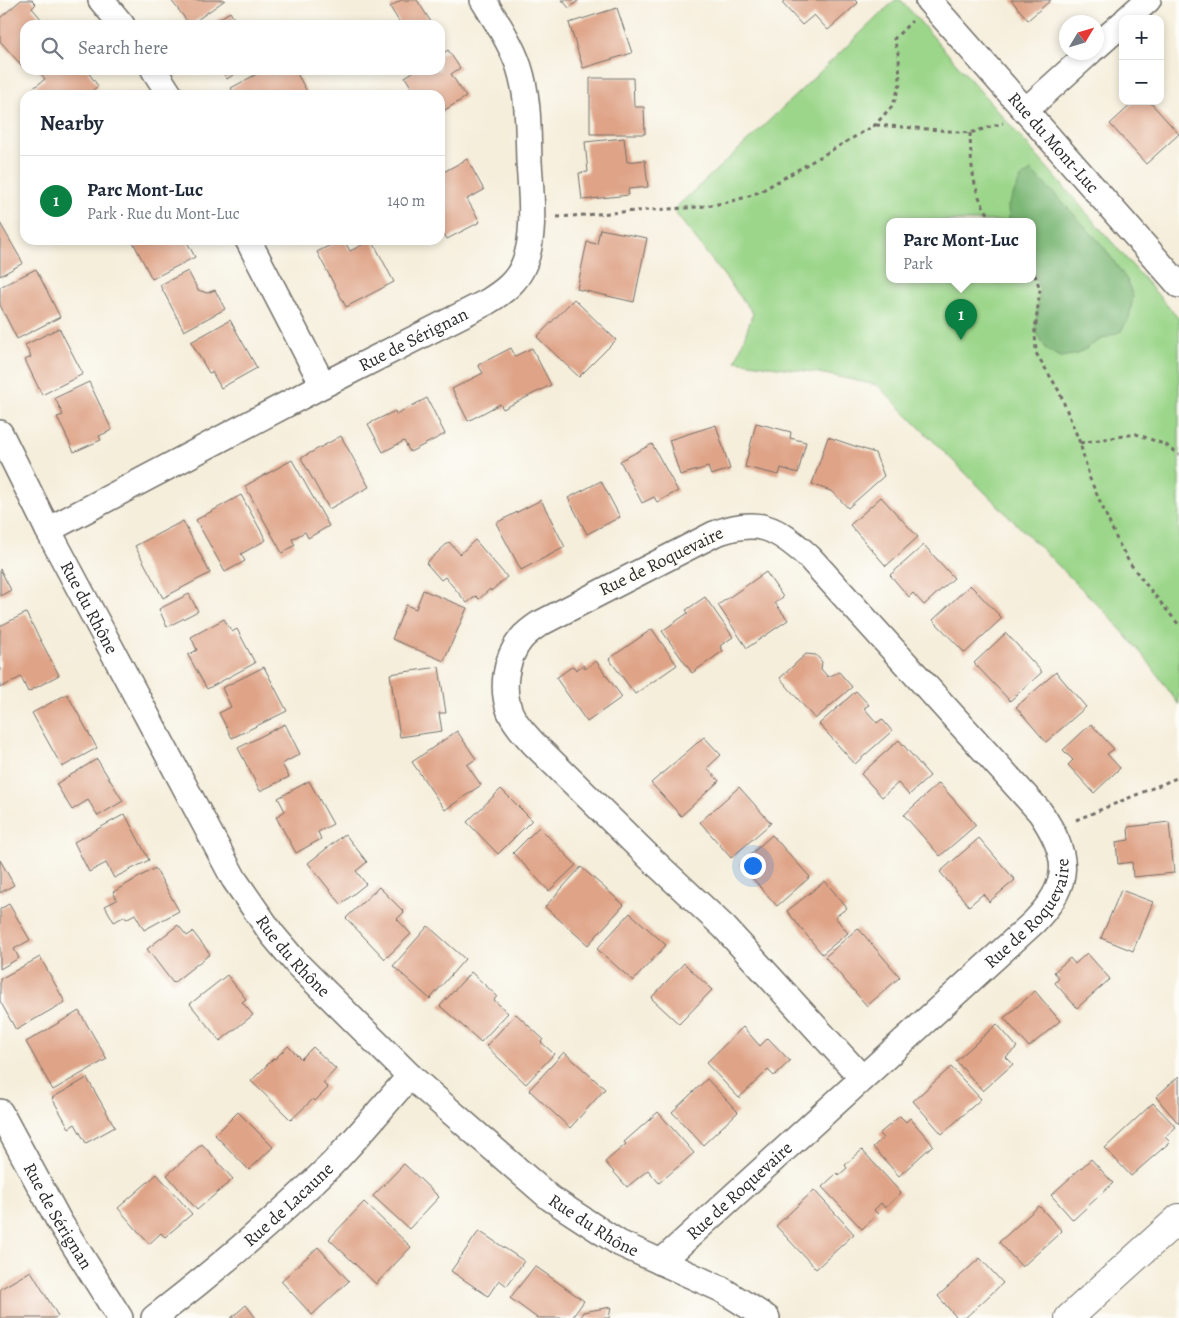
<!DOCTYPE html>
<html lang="en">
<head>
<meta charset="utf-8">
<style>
  body { margin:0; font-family:Alegreya,serif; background:#f6f6f7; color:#1f2937 }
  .controls { position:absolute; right:15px; top:15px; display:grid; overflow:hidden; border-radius:10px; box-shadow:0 2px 8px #0003 }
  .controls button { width:45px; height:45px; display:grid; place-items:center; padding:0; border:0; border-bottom:1px solid #e0e1e3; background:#fff; color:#1f2937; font:25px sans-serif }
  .compass { position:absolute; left:1059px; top:15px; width:45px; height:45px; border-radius:50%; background:#fff; box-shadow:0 2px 8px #0003; rotate:52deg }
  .you { position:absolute; left:752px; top:865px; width:18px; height:18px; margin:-12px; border:4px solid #fff; border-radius:50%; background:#1a73e8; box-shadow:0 0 0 8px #1a73e833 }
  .badge { display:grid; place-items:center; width:32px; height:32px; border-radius:50%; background:#0b8043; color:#fff; font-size:16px; font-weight:700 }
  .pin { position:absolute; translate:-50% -41px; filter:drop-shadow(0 1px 2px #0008) }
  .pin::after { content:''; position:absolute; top:26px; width:18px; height:15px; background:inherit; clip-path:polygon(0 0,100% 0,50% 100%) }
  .popup { position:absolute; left:886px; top:218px; width:150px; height:65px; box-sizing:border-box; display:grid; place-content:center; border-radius:10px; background:#fff; filter:drop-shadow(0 1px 4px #0005); font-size:16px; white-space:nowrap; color:#747a83 }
  .popup b { font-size:19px; color:#1f2937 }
  .popup::after { content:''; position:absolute; left:50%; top:100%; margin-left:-10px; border:10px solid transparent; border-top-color:#fff }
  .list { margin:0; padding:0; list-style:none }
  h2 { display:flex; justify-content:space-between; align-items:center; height:65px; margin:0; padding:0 20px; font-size:21px }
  h2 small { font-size:16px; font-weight:400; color:#747a83 }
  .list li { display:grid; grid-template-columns:32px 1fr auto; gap:15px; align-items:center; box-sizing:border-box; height:90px; padding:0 20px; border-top:1px solid #e0e1e3 }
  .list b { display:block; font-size:19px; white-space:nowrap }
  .list p { margin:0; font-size:16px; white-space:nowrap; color:#747a83 }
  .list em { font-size:16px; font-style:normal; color:#747a83 }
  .icon { flex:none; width:28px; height:28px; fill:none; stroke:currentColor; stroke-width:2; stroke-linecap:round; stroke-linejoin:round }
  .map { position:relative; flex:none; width:1179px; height:1318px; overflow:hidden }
  .search { position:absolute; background:#fff; box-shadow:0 2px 8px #0003; left:20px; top:20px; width:425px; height:55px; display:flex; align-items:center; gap:12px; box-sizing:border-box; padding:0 18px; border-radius:15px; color:#747a83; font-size:19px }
  .panel { position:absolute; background:#fff; box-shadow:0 2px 8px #0003; left:20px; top:90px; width:425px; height:155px; border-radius:15px }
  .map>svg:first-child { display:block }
  .green { fill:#9bd68a; stroke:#63805a; fill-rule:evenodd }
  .forest { fill:#7cb776; stroke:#547150 }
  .building { fill:#dfa488 }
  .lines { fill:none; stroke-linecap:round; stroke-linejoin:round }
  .minor-casing { stroke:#726f69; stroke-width:28 }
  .tertiary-casing { stroke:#726f69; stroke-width:30 }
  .path { stroke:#726f69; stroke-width:3; stroke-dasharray:4 4; stroke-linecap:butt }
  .minor { stroke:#fff; stroke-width:25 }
  .tertiary { stroke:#fff; stroke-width:28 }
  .labels { text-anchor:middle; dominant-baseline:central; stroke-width:5; stroke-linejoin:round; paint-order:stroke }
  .street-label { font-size:18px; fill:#2b2b2b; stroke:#fdfcf7 }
</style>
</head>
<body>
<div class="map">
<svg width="1179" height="1318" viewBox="0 0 1179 1318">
  <rect width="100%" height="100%" fill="#fdfcf7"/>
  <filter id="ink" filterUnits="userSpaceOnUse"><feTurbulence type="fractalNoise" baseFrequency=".02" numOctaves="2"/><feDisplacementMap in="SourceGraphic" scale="10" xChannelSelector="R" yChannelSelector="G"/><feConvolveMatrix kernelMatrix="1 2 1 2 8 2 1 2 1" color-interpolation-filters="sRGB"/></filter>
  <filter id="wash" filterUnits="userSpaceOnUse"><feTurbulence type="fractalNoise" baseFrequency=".0096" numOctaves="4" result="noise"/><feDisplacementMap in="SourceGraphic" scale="20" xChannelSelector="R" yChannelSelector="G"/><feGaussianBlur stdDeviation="1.12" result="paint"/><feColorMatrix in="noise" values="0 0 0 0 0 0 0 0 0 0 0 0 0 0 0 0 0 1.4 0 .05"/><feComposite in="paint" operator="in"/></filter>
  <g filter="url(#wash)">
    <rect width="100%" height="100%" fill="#f5eedb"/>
    <path class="green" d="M 895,0 L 901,0 L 1179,319 L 1179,705 L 1147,660 L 1110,617 L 877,385 L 819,373 L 736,361 L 753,313 L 673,210 L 752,137 ZM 890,221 L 1032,221 L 1032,279 L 890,279 Z"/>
    <polygon class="forest" points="1031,171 1055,194 1103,246 1127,280 1133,297 1129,318 1121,331 1100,340 1077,354 1061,357 1047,350 1035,331 1040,289 1032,267 1032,221 1009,221 1008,206 1021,178"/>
    <g id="blocks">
      <g class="building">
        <polygon points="21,0 32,0 36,4 32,8 42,20 50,20 54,25 25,25 25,63 22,66 0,41 0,18"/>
        <polygon points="171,0 225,0 190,25"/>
        <polygon points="401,0 417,0 433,25 397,25 400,23 390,7"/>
        <polygon points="562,0 579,0 569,8"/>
        <polygon points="785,0 855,0 858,3 828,30 814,15 802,25 782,3"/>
        <polygon points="1011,0 1051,0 1028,20"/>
        <polygon points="617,8 632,53 583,68 569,23"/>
        <polygon points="230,12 238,25 209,25"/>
        <polygon points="448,50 460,68 451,74 466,97 440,113 440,95 416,95 405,77 416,70 440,70 440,55"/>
        <polygon points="38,70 91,70 88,72 98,86 87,95 31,95 31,90 45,79"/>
        <polygon points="221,70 241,70 227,79"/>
        <polygon points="264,70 295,70 309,95 235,95 231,88"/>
        <polygon points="590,78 633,78 634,107 644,107 645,134 590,134"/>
        <polygon points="1135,101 1149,101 1179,134 1146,164 1110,124"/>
        <polygon points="624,138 627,162 645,160 648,187 628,189 629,195 582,200 579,173 588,172 585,142"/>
        <polygon points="467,159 484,190 467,199 480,222 447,239 440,226 440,174"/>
        <polygon points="0,223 23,263 0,276"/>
        <polygon points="600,229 647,238 634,302 577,289 587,242 597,244"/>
        <polygon points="132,240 186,240 195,257 152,279"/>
        <polygon points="340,240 344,240 350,251 372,240 394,282 346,307 317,252"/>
        <polygon points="36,269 60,317 17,339 0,305 0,287"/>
        <polygon points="188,271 198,290 207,293 215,290 225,309 184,331 160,285"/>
        <polygon points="574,299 616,340 579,377 537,337"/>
        <polygon points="230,320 257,368 221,388 212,372 209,373 191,342"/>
        <polygon points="59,328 83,374 42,395 25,360 31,357 25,345"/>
        <polygon points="511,348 515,356 532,348 551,385 503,409 500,404 468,421 452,389 483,373 478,365"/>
        <polygon points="89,382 112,430 99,436 101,440 74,452 57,417 63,415 55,398"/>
        <polygon points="427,398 445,434 410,452 404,441 383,452 368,424 395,411 396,414"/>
        <polygon points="756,423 791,432 790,438 806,442 798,473 781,468 779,475 745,467"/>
        <polygon points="716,425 730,469 711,475 708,467 680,475 669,440"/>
        <polygon points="341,436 369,487 329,509 301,458"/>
        <polygon points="828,437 875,453 884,476 848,508 833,492 812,484"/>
        <polygon points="652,444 678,491 657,502 654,497 642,503 620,461"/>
        <polygon points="292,460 329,526 308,538 305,532 292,539 295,545 282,553 245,486"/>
        <polygon points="601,481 620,517 587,534 568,498"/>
        <polygon points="241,495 266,540 241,554 245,561 225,572 196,520"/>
        <polygon points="881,497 918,537 886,566 850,525"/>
        <polygon points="541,500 565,547 521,570 496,523"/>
        <polygon points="183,521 210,573 163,598 135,546"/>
        <polygon points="475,540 507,577 491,591 490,589 479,599 476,596 467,603 445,577 441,580 426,563 449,542 460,554"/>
        <polygon points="924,545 954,578 924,605 913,593 909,597 890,575"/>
        <polygon points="0,569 11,590 0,596"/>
        <polygon points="766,572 783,597 775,603 788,620 747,648 718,605"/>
        <polygon points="970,585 1002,618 965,653 933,620"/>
        <polygon points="423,590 467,608 444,661 392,639 406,605 416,609"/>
        <polygon points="189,594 198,611 167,627 159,609"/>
        <polygon points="705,597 733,637 720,646 723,651 692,673 662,631 688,613 686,610"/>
        <polygon points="26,613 59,675 28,692 21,677 0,688 0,626"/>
        <polygon points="224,619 232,632 237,629 255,663 207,689 188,655 197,650 191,637"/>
        <polygon points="652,629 677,665 635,694 609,659"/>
        <polygon points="1006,633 1042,672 1010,701 974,663"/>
        <polygon points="806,654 816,655 822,662 821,669 828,677 839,672 852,687 815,719 780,678"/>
        <polygon points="596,661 622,697 587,722 556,678 573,666 576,670 583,665 585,669"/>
        <polygon points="264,667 287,711 232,738 219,713 231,707 222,688"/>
        <polygon points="439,667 446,713 439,713 442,731 400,737 390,674"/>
        <polygon points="1056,672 1086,707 1046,742 1016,707"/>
        <polygon points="856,691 869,705 864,708 877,723 882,719 892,731 855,764 819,724"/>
        <polygon points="67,694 97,748 62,767 32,713"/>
        <polygon points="285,724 300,754 282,764 289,777 260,791 238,748"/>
        <polygon points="1091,724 1114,749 1107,754 1120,768 1094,793 1068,765 1073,760 1063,750"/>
        <polygon points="457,731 476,759 467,765 481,785 445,810 412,762"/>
        <polygon points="704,737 721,755 707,768 719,781 681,816 651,783"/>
        <polygon points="899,740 930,776 909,795 898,783 882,797 861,774"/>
        <polygon points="97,759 123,801 98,816 88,800 72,810 56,784"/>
        <polygon points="309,781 333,824 318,832 321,839 296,853 276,817 285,811 278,798"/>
        <polygon points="939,783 976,825 940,856 904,815"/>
        <polygon points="739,787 771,823 731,858 700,822"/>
        <polygon points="501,789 532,820 498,854 467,822"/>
        <polygon points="125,814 149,860 114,878 106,863 89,872 74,842"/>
        <polygon points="1169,822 1174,873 1133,877 1132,862 1118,864 1116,842 1129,840 1128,827"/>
        <polygon points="539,827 576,865 549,891 513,853"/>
        <polygon points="345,834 367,862 356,871 366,884 341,904 308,863"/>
        <polygon points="772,835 810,877 777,906 740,864"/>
        <polygon points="979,838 1015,880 989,902 983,894 969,906 940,872"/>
        <polygon points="0,860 14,885 0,893"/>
        <polygon points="581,867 624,905 588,945 545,907"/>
        <polygon points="155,868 179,911 144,930 135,914 126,919 125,916 114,922 105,906 117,900 113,892"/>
        <polygon points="825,881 847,908 835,917 848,933 822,954 787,911"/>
        <polygon points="379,887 404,912 397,919 411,934 385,959 346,918"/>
        <polygon points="1121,890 1153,902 1133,951 1101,938"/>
        <polygon points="9,904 30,940 14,949 19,958 0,969 0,909"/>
        <polygon points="630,913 666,945 633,981 597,949"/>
        <polygon points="178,925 187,936 193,932 210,954 173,983 147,949"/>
        <polygon points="428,926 465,959 430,999 393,966"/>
        <polygon points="858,928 900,977 867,1006 825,957"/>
        <polygon points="1087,953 1110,979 1077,1008 1055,983 1059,978 1054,972 1070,958 1075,964"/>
        <polygon points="40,957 65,1002 16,1030 0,1001 0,979"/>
        <polygon points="684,963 712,990 679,1024 651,998"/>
        <polygon points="471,972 497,996 494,1000 508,1013 481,1042 440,1006"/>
        <polygon points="227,975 246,999 242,1002 253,1015 220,1041 190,1004"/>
        <polygon points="1035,991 1060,1021 1029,1047 1004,1018"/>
        <polygon points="79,1011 107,1059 53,1090 26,1042"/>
        <polygon points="516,1014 543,1039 541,1042 554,1054 526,1084 486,1046"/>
        <polygon points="997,1024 1017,1047 1006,1057 1013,1064 983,1091 956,1061"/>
        <polygon points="743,1027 760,1046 768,1038 790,1061 774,1076 768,1070 739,1098 706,1063"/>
        <polygon points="288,1046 301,1059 313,1047 336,1069 323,1083 328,1088 315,1101 313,1099 291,1120 251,1081 274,1058 275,1059"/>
        <polygon points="564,1052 605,1089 570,1128 529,1090"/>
        <polygon points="951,1067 981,1099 942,1134 913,1101"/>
        <polygon points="1179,1076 1179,1124 1156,1097"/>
        <polygon points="87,1078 115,1127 86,1143 75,1124 69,1128 52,1098"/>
        <polygon points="707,1079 738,1112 703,1145 672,1112"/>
        <polygon points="1153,1103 1176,1127 1165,1137 1170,1142 1131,1176 1105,1148"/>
        <polygon points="238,1112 273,1147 249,1170 215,1135"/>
        <polygon points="658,1112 694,1153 659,1183 648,1170 627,1187 605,1162 626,1144 624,1142"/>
        <polygon points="900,1116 906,1122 910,1118 933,1145 899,1176 873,1147 883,1138 879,1134"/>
        <polygon points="202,1144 233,1179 197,1210 167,1175"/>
        <polygon points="862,1150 901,1193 885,1208 881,1203 874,1210 878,1214 862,1229 822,1187 837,1173 839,1175 847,1168 845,1165"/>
        <polygon points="1091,1159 1113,1183 1073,1220 1051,1195"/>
        <polygon points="404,1164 439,1197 409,1229 373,1196"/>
        <polygon points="157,1174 192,1214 165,1237 161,1233 149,1244 118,1208"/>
        <polygon points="814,1190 854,1234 816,1269 776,1226"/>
        <polygon points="364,1202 411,1247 376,1284 329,1239"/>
        <polygon points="1039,1206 1062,1231 1022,1267 999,1242"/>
        <polygon points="479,1231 524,1261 507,1286 499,1280 488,1296 451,1271"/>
        <polygon points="318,1247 349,1281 312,1315 281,1281"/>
        <polygon points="980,1258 1003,1283 965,1318 957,1318 938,1296"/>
        <polygon points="535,1266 584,1301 572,1318 537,1318 510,1298"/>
        <polygon points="31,1271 58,1316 54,1318 0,1318 0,1289"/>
        <polygon points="246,1305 256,1318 231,1318"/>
        <polygon points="611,1307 609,1318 581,1318 583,1312"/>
      </g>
    </g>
  </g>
  <g filter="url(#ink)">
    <use href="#blocks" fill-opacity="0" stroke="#726f69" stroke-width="1"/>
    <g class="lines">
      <g class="minor-casing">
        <g id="minor">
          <polyline points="101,0 122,25"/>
          <path id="s1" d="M 928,0 L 1179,285"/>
          <polyline points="1127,19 1148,0"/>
          <polyline points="1096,47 1123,23"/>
          <polyline points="154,70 170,95"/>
          <polyline points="1026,110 1090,52"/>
          <polyline points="248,240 323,385"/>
          <path id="s2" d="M 0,433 L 48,530 L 234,879 L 272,934 L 298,965 L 410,1076 L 550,1198 L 619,1243 L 721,1289 L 767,1318"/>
          <path id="s3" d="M 48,530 L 323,385 L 487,302 C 503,292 517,282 524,264 C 536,236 531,193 529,162 C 528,130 529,98 519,67 C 511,43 496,21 483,0"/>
          <path id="s4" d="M 0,1112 L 59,1221 L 120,1318"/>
          <path id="s5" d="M 661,1262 L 1034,922 C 1072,883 1070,856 1040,812 L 809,557 C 776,527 757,517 714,534 L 539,624 C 533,628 526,633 521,639 C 505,659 501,689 510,712 C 515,724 525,734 533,743 L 650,858 L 724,927 L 862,1078"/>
          <path id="s6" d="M 154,1318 C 216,1270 276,1219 332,1164 C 359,1136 384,1105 410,1076"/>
        </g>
      </g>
      <g class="tertiary-casing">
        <polyline id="tertiary" points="1069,1318 1179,1218"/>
      </g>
      <g class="path">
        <polyline points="876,125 928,129 970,133 1003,123"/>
        <path d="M 970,133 C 971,165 972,197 994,221"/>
        <path d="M 557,217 C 588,215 619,212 650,210 C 688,208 728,207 763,190 L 875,125 L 893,105 L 900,84 L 899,57 L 894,39 L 912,21"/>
        <polyline points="1032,267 1040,289 1035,331 1036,353 1059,391 1080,443 1090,479 1118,542 1129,562 1144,582 1179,625"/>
        <polyline points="1080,443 1136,434 1166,445 1179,455"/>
        <polyline points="1076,820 1179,777"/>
      </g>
      <use href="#minor" class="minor"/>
      <use href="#tertiary" class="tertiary"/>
    </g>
  </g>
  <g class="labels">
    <g class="street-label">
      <text stroke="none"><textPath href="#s1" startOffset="190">Rue du Mont-Luc</textPath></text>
      <text stroke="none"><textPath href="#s3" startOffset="412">Rue de Sérignan</textPath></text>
      <text transform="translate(661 561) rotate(-26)">Rue de Roquevaire</text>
      <text stroke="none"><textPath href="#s2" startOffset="196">Rue du Rhône</textPath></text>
      <text stroke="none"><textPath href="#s5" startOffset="509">Rue de Roquevaire</textPath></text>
      <text stroke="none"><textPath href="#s2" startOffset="601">Rue du Rhône</textPath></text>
      <text stroke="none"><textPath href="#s5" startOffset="106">Rue de Roquevaire</textPath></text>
      <text stroke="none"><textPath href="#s6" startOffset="176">Rue de Lacaune</textPath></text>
      <text stroke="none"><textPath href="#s4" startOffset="119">Rue de Sérignan</textPath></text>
      <text stroke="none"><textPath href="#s2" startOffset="1006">Rue du Rhône</textPath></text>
    </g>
  </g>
</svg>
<div class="controls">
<button>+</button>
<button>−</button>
</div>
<svg class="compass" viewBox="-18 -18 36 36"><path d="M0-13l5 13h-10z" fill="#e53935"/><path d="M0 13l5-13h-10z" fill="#747a83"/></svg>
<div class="you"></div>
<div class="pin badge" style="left:961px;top:340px">1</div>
<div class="popup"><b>Parc Mont-Luc</b>Park</div>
<div class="search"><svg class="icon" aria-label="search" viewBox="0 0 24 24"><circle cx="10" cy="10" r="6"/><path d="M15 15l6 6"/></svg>Search here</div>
<section class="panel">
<h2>Nearby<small></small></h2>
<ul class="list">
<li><span class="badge">1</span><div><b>Parc Mont-Luc</b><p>Park · Rue du Mont-Luc</p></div><em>140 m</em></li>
</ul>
</section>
</div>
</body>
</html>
